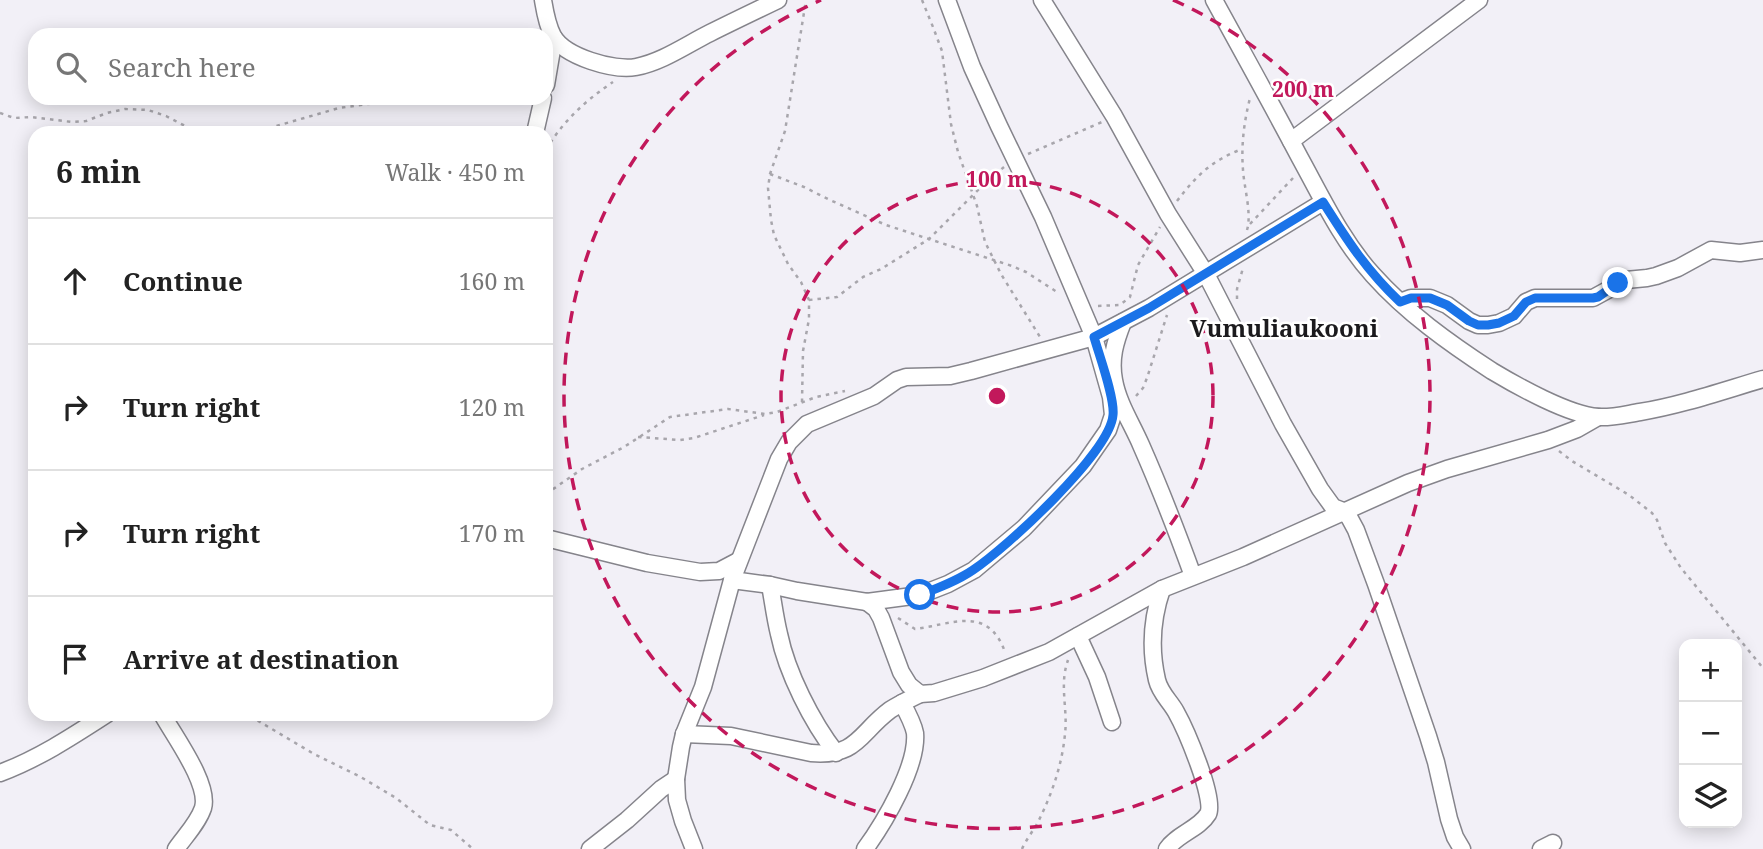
<!DOCTYPE html>
<html lang="en">
<head>
<meta charset="utf-8">
<style>
  body { margin:0; font-family:"Noto Serif",serif; background:#f6f6f6; color:#222 }
  .controls { position:absolute; right:21px; bottom:21px; display:grid; overflow:hidden; border-radius:14px; box-shadow:0 4px 18px #0003 }
  .controls button { width:63px; height:63px; display:grid; place-items:center; padding:0; border:0; border-bottom:2px solid #e0e0e0; background:#fff; color:#222; font:35px sans-serif }
  .stop { position:absolute; width:21px; height:21px; margin:-16px; border:5px solid #1a73e8; border-radius:50%; background:#fff }
  .stop.end { background:#1a73e8; border-color:#fff; box-shadow:0 2px 7px #0008 }
  .list { margin:0; padding:0; list-style:none }
  h2 { display:flex; justify-content:space-between; align-items:center; height:91px; margin:0; padding:0 28px; font-size:30px }
  h2 small { font-size:23px; font-weight:400; color:#767676 }
  .list li { display:grid; grid-template-columns:46px 1fr auto; gap:21px; align-items:center; box-sizing:border-box; height:126px; padding:0 28px; border-top:2px solid #e0e0e0 }
  .list b { display:block; font-size:26px; white-space:nowrap }
  .list em { font-size:23px; font-style:normal; color:#767676 }
  .icon { flex:none; width:38px; height:38px; fill:none; stroke:currentColor; stroke-width:2; stroke-linecap:round; stroke-linejoin:round }
  .map { position:relative; flex:none; width:1763px; height:849px; overflow:hidden }
  .search { position:absolute; background:#fff; box-shadow:0 4px 18px #0003; left:28px; top:28px; width:525px; height:77px; display:flex; align-items:center; gap:18px; box-sizing:border-box; padding:0 24px; border-radius:21px; color:#767676; font-size:26px }
  .panel { position:absolute; background:#fff; box-shadow:0 4px 18px #0003; left:28px; top:126px; width:525px; height:595px; border-radius:21px }
  .map>svg:first-child { display:block }
  .lines { fill:none; stroke-linecap:round; stroke-linejoin:round }
  .minor-casing { stroke:#85848b; stroke-width:19 }
  .path { stroke:#a8a6ac; stroke-width:2.5; stroke-dasharray:3.5 5; stroke-linecap:butt }
  .minor { stroke:#fff; stroke-width:16 }
  .route { stroke:#1a73e8; stroke-width:9 }
  .ring { fill:none; stroke:#c2185b; stroke-width:3.5; stroke-dasharray:12 9 }
  .labels { text-anchor:middle; dominant-baseline:central; stroke-width:5; stroke-linejoin:round; paint-order:stroke }
  .quarter-label { font-size:24px; font-weight:bold; fill:#1b1a1d; stroke:#fff }
  .centre { fill:#c2185b; stroke:#fff; stroke-width:3.5 }
  .ring-label { font-size:21px; text-anchor:middle; font-weight:bold; fill:#c2185b; stroke:#fff; stroke-width:5; stroke-linejoin:round; paint-order:stroke }
</style>
</head>
<body>
<div class="map">
<svg width="1763" height="849" viewBox="0 0 1763 849">
  <rect width="100%" height="100%" fill="#f2f0f7"/>
  <g class="lines">
    <g class="minor-casing">
      <g id="minor">
        <path d="M 543,0 C 545,12 547,25 553,36 C 565,57 614,71 636,67 C 662,62 686,45 710,33 C 732,22 755,11 778,0"/>
        <polyline points="1042,0 1114,116 1168,214 1206,274 1283,424 1320,489 1333,507 1343,511 1349,517 1356,530 1376,584 1428,736 1436,762 1449,819 1455,837 1462,849"/>
        <path d="M 1214,0 C 1243,53 1272,105 1300,158 C 1322,198 1342,241 1373,275 C 1407,313 1449,343 1492,371 C 1517,386 1569,415 1598,417 C 1612,418 1627,414 1640,412 C 1682,405 1722,391 1763,379"/>
        <polyline points="546,85 554,38"/>
        <polyline points="535,133 543,98"/>
        <polyline points="1291,141 1479,0"/>
        <polyline points="1400,302 1411,298 1430,298 1447,305 1469,321 1478,325 1488,325 1499,323 1514,316 1526,302 1535,298 1593,298 1626,280 1647,278 1656,276 1678,268 1711,250 1740,253 1763,250"/>
        <path d="M 1123,322 C 1115,342 1110,359 1114,380 C 1118,403 1132,424 1141,445 C 1160,488 1177,532 1193,576"/>
        <polyline points="546,538 647,563 700,572 719,571 738,561"/>
        <polyline points="732,580 770,585 797,591 867,602 920,595 948,584 974,570 1024,528 1083,466 1108,430 1113,415 1111,397 1094,337 1043,217 999,126 972,67 947,0"/>
        <path d="M 770,585 C 773,601 775,618 779,634 C 787,673 812,722 836,753"/>
        <path d="M 1162,589 C 1152,618 1150,650 1157,680 C 1160,693 1170,701 1176,712 C 1185,728 1216,799 1208,814 C 1199,829 1177,834 1167,849"/>
        <polyline points="867,602 876,609 881,618 901,672 909,685 920,694 934,693 983,678 1049,652 1162,589 1243,557 1408,483 1447,469 1548,440 1577,429 1598,417"/>
        <polyline points="1078,636 1097,677 1112,722"/>
        <path d="M 162,714 C 174,736 210,784 203,808 C 198,823 185,836 176,849"/>
        <path d="M 684,734 L 731,736 L 811,753 C 858,757 859,733 890,710 C 899,704 910,699 920,694"/>
        <path d="M 0,773 C 38,759 73,736 107,714"/>
        <polyline points="590,849 627,820 661,789 676,779"/>
        <polyline points="694,849 683,821 677,800 676,779 681,747 684,734 703,687 732,580 779,459 789,442 807,424 874,396 897,380 906,377 950,376 971,371 1094,337 1149,308 1323,202"/>
        <path d="M 865,849 C 884,823 918,766 915,733 C 913,723 907,712 902,703"/>
        <polyline points="1541,849 1553,843"/>
      </g>
    </g>
    <g class="path">
      <polyline points="922,0 933,27 942,51 951,124 958,152 977,206 985,242 1001,274 1040,337"/>
      <polyline points="0,113 14,118 31,117 72,122 86,121 107,113 125,109 148,110 166,116 187,127 236,133"/>
      <polyline points="252,133 339,108 412,98"/>
      <path d="M 546,150 C 562,122 586,100 613,82"/>
      <polyline points="1028,154 1102,122"/>
      <polyline points="770,174 804,187 830,200 886,225 1012,266 1026,272 1057,292"/>
      <path d="M 1177,201 C 1197,175 1211,161 1242,149"/>
      <polyline points="1250,224 1293,178"/>
      <path d="M 1247,230 C 1252,214 1244,187 1243,170 C 1241,145 1244,122 1250,98"/>
      <polyline points="1237,299 1237,289 1243,268"/>
      <polyline points="809,300 837,297 863,277 881,269 929,239 984,184 1004,167"/>
      <polyline points="1098,306 1120,305 1130,297 1138,265 1160,227"/>
      <polyline points="1136,396 1143,388 1147,378 1167,315"/>
      <polyline points="802,402 803,351 809,319 809,300 801,282 788,264 774,235 771,220 768,188 770,174 785,131 806,0"/>
      <polyline points="638,437 680,440 694,438 764,415"/>
      <polyline points="1559,451 1572,461 1629,495 1652,513 1657,520 1665,543 1681,568 1763,668"/>
      <polyline points="546,494 582,469 624,447 670,417 728,409 765,414 777,412 816,397 845,391"/>
      <path d="M 898,618 L 915,629 C 950,625 988,604 1005,652"/>
      <polyline points="253,714 255,719 314,754 359,776 396,798 430,825 451,830 473,849"/>
      <path d="M 1022,849 C 1026,840 1033,831 1038,822 C 1052,794 1062,765 1065,734 C 1068,709 1059,685 1068,660"/>
    </g>
    <use href="#minor" class="minor"/>
  </g>
  <g class="lines">
    <path class="route" d="M 920,595 C 938,588 957,581 973,570 C 1006,548 1110,453 1113,415 C 1115,398 1099,355 1094,337 L 1149,308 L 1323,202 C 1347,240 1367,271 1400,302 L 1411,298 L 1430,298 L 1447,305 L 1469,321 L 1478,325 L 1488,325 L 1499,323 L 1514,316 L 1526,302 L 1535,298 L 1593,298 L 1598,297 L 1618,283"/>
  </g>
  <g class="ring">
    <circle cx="997" cy="396" r="216"/>
    <path d="M1173 0A433 433 0 1 1 821 0"/>
  </g>
  <g class="labels">
    <g class="quarter-label">
      <text x="1284" y="327">Vumuliaukooni</text>
    </g>
  </g>
  <circle cx="997" cy="396" r="10" class="centre"/>
  <g class="ring-label">
    <text x="1303" y="97">200 m</text>
    <text x="997" y="187">100 m</text>
  </g>
</svg>
<div class="controls">
<button>+</button>
<button>−</button>
<button><svg class="icon" aria-label="layers" viewBox="0 0 24 24"><path d="M12 4l9 5-9 5-9-5zM3 14l9 5 9-5"/></svg></button>
</div>
<div class="stop" style="left:920px;top:595px"></div>
<div class="stop end" style="left:1618px;top:283px"></div>
<div class="search"><svg class="icon" aria-label="search" viewBox="0 0 24 24"><circle cx="10" cy="10" r="6"/><path d="M15 15l6 6"/></svg>Search here</div>
<section class="panel">
<h2>6 min<small>Walk · 450 m</small></h2>
<ul class="list">
<li><svg class="icon" aria-label="ahead" viewBox="0 0 24 24"><path d="M12 20V5M6 11l6-6 6 6"/></svg><div><b>Continue</b></div><em>160 m</em></li>
<li><svg class="icon" aria-label="right" viewBox="0 0 24 24"><path d="M7 20v-9h11M14 6l5 5-5 5"/></svg><div><b>Turn right</b></div><em>120 m</em></li>
<li><svg class="icon" aria-label="right" viewBox="0 0 24 24"><path d="M7 20v-9h11M14 6l5 5-5 5"/></svg><div><b>Turn right</b></div><em>170 m</em></li>
<li><svg class="icon" aria-label="arrive" viewBox="0 0 24 24"><path d="M6 21V4h12l-3 4 3 4H6"/></svg><div><b>Arrive at destination</b></div></li>
</ul>
</section>
</div>
</body>
</html>
